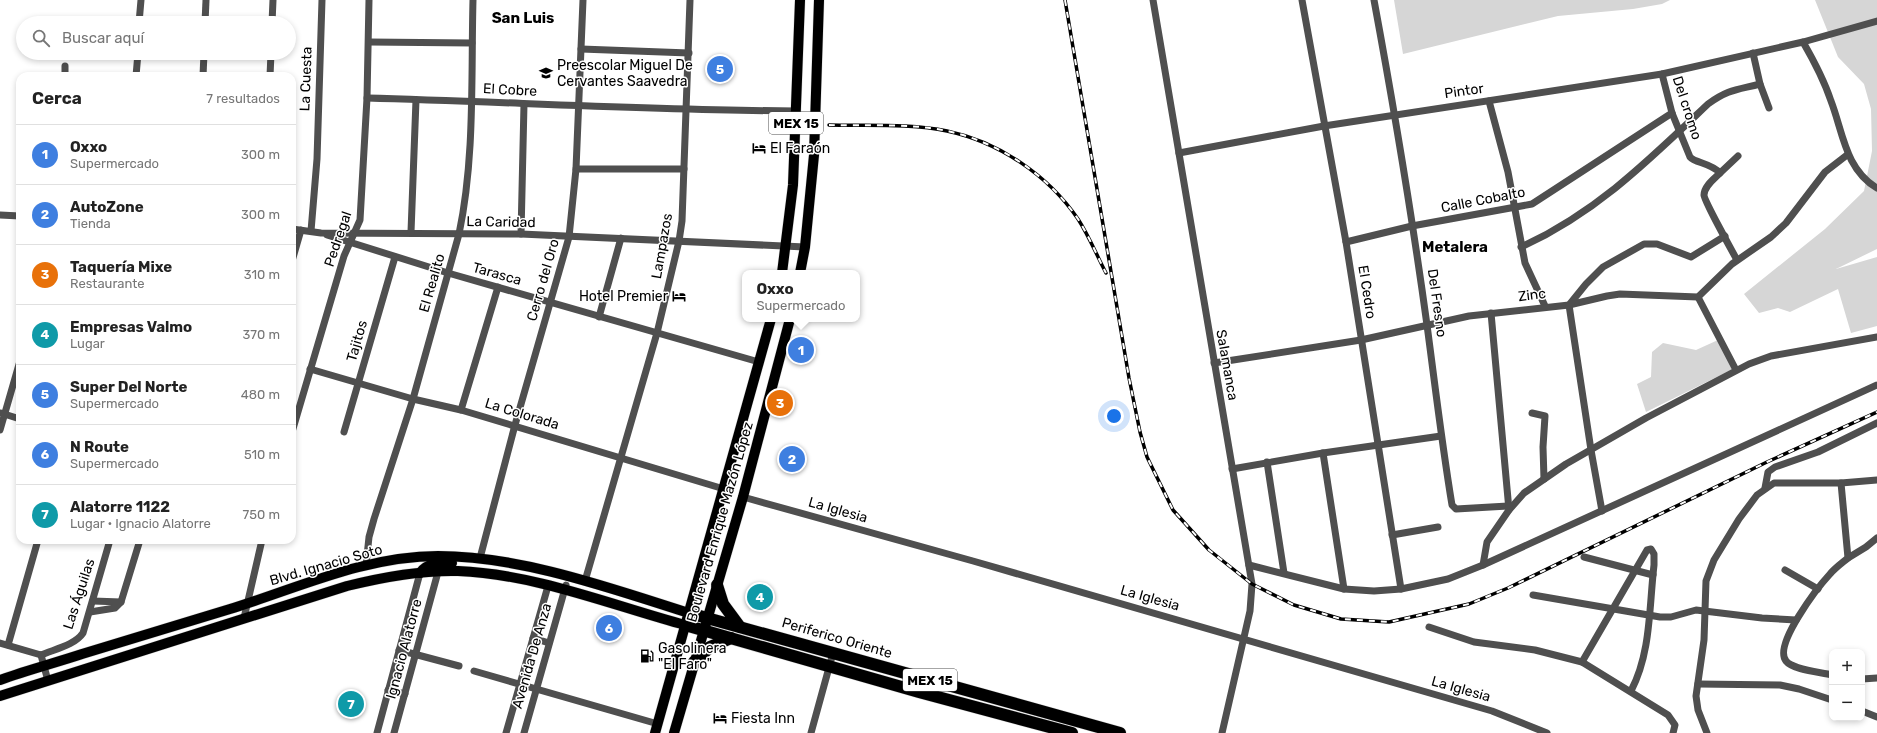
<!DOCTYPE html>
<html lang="es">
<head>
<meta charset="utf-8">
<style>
  body { margin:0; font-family:Rubik,sans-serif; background:#f2f2f2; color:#222 }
  .controls { position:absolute; right:12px; bottom:12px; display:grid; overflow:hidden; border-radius:8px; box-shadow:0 2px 6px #0003 }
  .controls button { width:36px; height:36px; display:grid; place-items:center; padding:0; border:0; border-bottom:1px solid #e0e0e0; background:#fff; color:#222; font:20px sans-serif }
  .you { position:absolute; left:1114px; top:416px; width:14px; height:14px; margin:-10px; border:3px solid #fff; border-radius:50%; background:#1a73e8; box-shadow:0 0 0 6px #1a73e833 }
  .badge { display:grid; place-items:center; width:26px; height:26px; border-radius:50%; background:#000; color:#fff; font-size:13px; font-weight:700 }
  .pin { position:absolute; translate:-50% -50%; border:2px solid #fff; box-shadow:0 1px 4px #0006 }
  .popup { position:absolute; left:742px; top:270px; width:118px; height:52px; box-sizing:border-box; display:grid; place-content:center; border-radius:8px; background:#fff; filter:drop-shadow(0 1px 3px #0005); font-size:13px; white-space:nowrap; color:#767676 }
  .popup b { font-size:15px; color:#222 }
  .popup::after { content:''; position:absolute; left:50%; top:100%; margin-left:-8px; border:8px solid transparent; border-top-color:#fff }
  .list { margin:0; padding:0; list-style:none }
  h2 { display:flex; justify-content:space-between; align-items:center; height:52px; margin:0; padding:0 16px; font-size:17px }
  h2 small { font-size:13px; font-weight:400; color:#767676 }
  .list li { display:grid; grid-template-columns:26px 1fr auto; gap:12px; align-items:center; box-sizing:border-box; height:60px; padding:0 16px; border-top:1px solid #e0e0e0 }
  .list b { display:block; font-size:15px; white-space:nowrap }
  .list p { margin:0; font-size:13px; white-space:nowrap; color:#767676 }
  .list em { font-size:13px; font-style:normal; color:#767676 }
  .icon { flex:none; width:22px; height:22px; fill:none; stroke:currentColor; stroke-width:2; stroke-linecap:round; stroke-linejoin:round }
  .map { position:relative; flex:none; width:1877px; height:733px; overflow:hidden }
  .search { position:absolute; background:#fff; box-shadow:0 2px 6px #0003; left:16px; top:16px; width:280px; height:44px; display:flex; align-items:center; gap:10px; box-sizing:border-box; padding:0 14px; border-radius:22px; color:#767676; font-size:15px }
  .panel { position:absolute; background:#fff; box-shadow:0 2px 6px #0003; left:16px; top:72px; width:280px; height:472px; border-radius:12px }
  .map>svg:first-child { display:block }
  .green { fill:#d6d6d6 }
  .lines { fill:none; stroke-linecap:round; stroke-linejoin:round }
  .primary-casing { stroke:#dbdbdb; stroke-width:11 }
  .highway-casing { stroke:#dbdbdb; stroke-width:13 }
  .street { stroke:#4f4f4f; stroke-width:7 }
  .primary { stroke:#000; stroke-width:10 }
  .highway { stroke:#000; stroke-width:12 }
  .rail-casing { stroke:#000; stroke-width:3.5 }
  .rail { stroke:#fff; stroke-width:2; stroke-dasharray:6; stroke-linecap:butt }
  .labels { text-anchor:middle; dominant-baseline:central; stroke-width:3; stroke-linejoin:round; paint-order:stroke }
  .shield { fill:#fff; stroke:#4c4c4c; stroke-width:1 }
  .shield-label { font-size:13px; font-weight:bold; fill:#000 }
  .poi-label { font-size:14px; fill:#000; stroke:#fff; text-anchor:start }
  .street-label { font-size:14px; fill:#000; stroke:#fff }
  .neighbourhood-label { font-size:15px; font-weight:bold; fill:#000; stroke:#fff }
</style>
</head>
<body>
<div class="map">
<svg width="1877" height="733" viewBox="0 0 1877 733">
  <rect width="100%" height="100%" fill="#fff"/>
  <g class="green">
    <polygon points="1394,0 1670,0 1662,4 1633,9 1558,16 1403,54"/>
    <polygon points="1815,0 1877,0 1877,249 1836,269 1877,257 1877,326 1851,333 1838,289 1790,312 1778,308 1759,313 1744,294 1825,229 1864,191 1872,151 1871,109 1864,84 1838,57"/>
    <polygon points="1718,340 1733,369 1646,412 1637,384 1651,377 1652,352 1663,343 1696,350"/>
  </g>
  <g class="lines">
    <g class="primary-casing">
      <g id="primary">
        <polyline points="782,273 793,185 800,0"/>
        <polyline points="800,273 805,247 814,155 819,0"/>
        <path d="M 420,573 C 427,562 441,563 452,563"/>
        <path d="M 0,680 C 27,670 55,663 82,654 C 132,639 181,624 230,609 C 298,588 365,556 438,556 C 521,556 610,588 689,613"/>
        <path d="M 0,696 L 347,586 C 383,577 420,570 458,571 C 535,574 611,605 685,625"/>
        <polyline points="655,733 771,319"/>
        <polyline points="674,733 743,497 790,319"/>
      </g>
    </g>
    <g class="highway-casing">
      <g id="highway">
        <polyline points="717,585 723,604 740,627"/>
        <polyline points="689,613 1120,733"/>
        <polyline points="685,625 919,692 1072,733"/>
        <polyline points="694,662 710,647 731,638"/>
      </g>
    </g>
    <g class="street">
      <polyline points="1153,0 1252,584 1250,611 1222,733"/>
      <polyline points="1302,0 1346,242 1401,589"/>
      <path d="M 1374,0 C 1394,108 1412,216 1427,325 C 1435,385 1442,445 1452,505 L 1456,509 L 1508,506"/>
      <polyline points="139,23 141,0"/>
      <polyline points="205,23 206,0"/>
      <polyline points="272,23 273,0"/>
      <polyline points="369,42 472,43"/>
      <polyline points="1803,42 1877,21"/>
      <polyline points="581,49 689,53"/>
      <path d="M 1662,74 L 1672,113 L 1690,157 C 1695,163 1711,163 1720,173 C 1714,179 1704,186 1704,195 C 1704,200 1732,251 1737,260"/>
      <polyline points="65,76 65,66"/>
      <polyline points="136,76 138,53"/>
      <polyline points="203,76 204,53"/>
      <polyline points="270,76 271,53"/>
      <polyline points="1760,84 1769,108"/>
      <path d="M 367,98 C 510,102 653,110 796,111"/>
      <polyline points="1489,101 1508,172 1525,263 1545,306"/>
      <path d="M 1179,153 L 1324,126 L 1662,74 L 1803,42 C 1814,61 1824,80 1831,101 C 1843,132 1845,169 1877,188"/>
      <polyline points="576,169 684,169"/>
      <polyline points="1720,173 1738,156"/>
      <polyline points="0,215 20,216"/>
      <polyline points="292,229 321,233 521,234 805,247"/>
      <polyline points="311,231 317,159 322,0"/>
      <polyline points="411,232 416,100"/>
      <polyline points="521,234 524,104"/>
      <polyline points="327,235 448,273 759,362"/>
      <polyline points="1346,242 1412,226 1532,204 1672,113"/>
      <path d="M 1521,247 C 1596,213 1649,160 1708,104 C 1729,89 1737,90 1760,84 L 1753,53"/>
      <polyline points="292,261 301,230"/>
      <polyline points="1698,297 1736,370"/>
      <polyline points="599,317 621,238"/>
      <polyline points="1214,363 1361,340 1469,316 1569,305 1607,296 1620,294 1698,297 1732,264 1771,237 1786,223 1825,172 1847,155"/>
      <polyline points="310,369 413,399 461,410 724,489"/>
      <polyline points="461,410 498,287"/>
      <polyline points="1,413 20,419"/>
      <polyline points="1532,413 1545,416 1543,447 1544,479"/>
      <polyline points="0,430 20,361"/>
      <polyline points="292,432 344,256 360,220 367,98 369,0"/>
      <polyline points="344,432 395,257"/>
      <polyline points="1323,453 1344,589"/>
      <polyline points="1267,462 1284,573"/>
      <polyline points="1232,469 1323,453 1441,436"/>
      <polyline points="1765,488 1768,472 1775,467 1818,452 1877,423"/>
      <polyline points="743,497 973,561 1492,711 1547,733"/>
      <polyline points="1509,510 1524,493 1566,464 1646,418 1749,364 1771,356 1877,337"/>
      <polyline points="1602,511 1591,450 1569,305 1586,284 1603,267 1644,244 1657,244 1691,257 1725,236"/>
      <polyline points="1392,535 1438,527"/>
      <polyline points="1584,557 1653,575"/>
      <polyline points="480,558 515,425 569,237 576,169 583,0"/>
      <polyline points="1848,558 1866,547 1877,538"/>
      <path d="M 366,565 L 369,537 L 374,519 L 413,399 L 459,234 C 475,158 471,77 473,0"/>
      <polyline points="1249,565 1344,589 1374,591 1401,589 1448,579 1483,565 1877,385"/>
      <polyline points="1483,565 1487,542 1509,510 1491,313"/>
      <polyline points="1785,570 1818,589"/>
      <polyline points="585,581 657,333 679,241 682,221 690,0"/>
      <polyline points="1533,595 1660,617 1671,617 1696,610 1762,618 1796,620"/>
      <polyline points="93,601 121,602"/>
      <polyline points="90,612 115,608 121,602 140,540"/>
      <polyline points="244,618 262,540"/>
      <polyline points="1429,627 1474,642 1535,650 1582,662 1668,715 1675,725 1673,733"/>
      <polyline points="533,638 549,643"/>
      <polyline points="0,643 41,655"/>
      <polyline points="8,645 38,540"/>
      <polyline points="399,650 459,666"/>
      <path d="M 41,655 C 55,649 75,645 83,633 L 110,540"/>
      <polyline points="41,655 48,681"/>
      <path d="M 1582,662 L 1647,550 L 1651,549 L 1654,554 L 1654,565 C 1649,608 1651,653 1631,691"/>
      <polyline points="474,671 658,724"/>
      <path d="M 1832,675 C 1820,672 1793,670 1786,661 C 1773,645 1818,587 1830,574 C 1835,568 1842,563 1848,558 L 1841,483"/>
      <polyline points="1862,679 1877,678"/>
      <polyline points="1698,684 1780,685 1799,689 1832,700"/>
      <polyline points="388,690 405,694"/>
      <polyline points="1862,711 1877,717"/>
      <polyline points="377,733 420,573"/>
      <polyline points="394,733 438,572"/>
      <polyline points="506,733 548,586"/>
      <polyline points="524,733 566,585"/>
      <polyline points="811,733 833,653"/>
      <polyline points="1707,733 1698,710 1696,696 1704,640 1706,581 1714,560 1739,519 1757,495 1774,483 1841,483 1877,480"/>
    </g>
    <use href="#primary" class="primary"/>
    <use href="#highway" class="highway"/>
    <g class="rail-casing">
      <g id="rail">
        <polyline points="1065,0 1129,378 1140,432 1147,457 1173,510 1209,550 1252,584 1294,605 1341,619 1389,622 1469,604 1508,588 1767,462 1877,412"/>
        <path d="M 829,125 C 866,126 911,123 947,131 C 999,142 1048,175 1078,219 C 1089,236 1097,256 1106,273"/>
      </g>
    </g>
    <use href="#rail" class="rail"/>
  </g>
  <defs>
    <g id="school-bare" transform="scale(1.08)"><path d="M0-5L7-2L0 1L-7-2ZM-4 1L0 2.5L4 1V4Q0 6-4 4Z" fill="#000" stroke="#fff" stroke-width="2.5" paint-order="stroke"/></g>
    <g id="hotel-bare" transform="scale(1.08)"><path d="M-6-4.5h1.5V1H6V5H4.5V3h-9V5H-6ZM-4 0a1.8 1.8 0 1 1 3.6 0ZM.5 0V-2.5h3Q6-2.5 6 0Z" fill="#000" stroke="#fff" stroke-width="2.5" paint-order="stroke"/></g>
    <g id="fuel-bare" transform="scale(1.08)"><path d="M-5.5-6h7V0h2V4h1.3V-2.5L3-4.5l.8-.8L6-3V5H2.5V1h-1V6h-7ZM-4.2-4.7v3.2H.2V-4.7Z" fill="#000" stroke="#fff" stroke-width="2.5" paint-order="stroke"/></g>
  </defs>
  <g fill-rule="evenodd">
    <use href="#school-bare" x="546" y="73"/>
    <use href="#hotel-bare" x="759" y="148"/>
    <use href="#hotel-bare" x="679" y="296"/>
    <use href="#fuel-bare" x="647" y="656"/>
    <use href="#hotel-bare" x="720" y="718"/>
  </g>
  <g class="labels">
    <g class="shield">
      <rect x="769" y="112" width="54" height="22" rx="3"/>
      <rect x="903" y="669" width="54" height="22" rx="3"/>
    </g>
    <g class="shield-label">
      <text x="796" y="123">MEX 15</text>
      <text x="930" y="680">MEX 15</text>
    </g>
    <g class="poi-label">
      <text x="557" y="65">Preescolar Miguel De<tspan x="557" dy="16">Cervantes Saavedra</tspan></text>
      <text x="770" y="148">El Faraón</text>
      <text x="668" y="296" text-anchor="end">Hotel Premier</text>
      <text x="658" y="648">Gasolinera<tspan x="658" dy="16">"El Faro"</tspan></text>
      <text x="731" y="718">Fiesta Inn</text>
    </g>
    <g class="street-label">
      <text transform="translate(306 79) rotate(-88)">La Cuesta</text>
      <text transform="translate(510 90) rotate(3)">El Cobre</text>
      <text transform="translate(1464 91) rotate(-8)">Pintor</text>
      <text transform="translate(1687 108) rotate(72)">Del cromo</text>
      <text transform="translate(1483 200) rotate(-11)">Calle Cobalto</text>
      <text transform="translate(501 222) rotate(1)">La Caridad</text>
      <text transform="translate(338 239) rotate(-71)">Pedregal</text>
      <text transform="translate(662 246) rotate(-80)">Lampazos</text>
      <text transform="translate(497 274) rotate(16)">Tarasca</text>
      <text transform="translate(543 280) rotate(-74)">Cerro del Oro</text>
      <text transform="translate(432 283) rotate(-74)">El Realito</text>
      <text transform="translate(1367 292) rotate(81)">El Cedro</text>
      <text transform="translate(1532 295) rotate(-7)">Zinc</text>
      <text transform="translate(1437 303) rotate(82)">Del Fresno</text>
      <text transform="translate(357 341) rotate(-74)">Tajitos</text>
      <text transform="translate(1227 365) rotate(80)">Salamanca</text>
      <text transform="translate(522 414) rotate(17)">La Colorada</text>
      <text transform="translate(838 510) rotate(16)">La Iglesia</text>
      <text transform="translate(720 522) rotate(-74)">Boulevard Enrique Mazón López</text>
      <text transform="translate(326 565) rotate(-16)">Blvd. Ignacio Soto</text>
      <text transform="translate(79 594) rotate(-72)">Las Águilas</text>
      <text transform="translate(1150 598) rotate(16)">La Iglesia</text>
      <text transform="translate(837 638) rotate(16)">Periferico Oriente</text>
      <text transform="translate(404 649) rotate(-75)">Ignacio Alatorre</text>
      <text transform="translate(532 656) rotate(-74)">Avenida De Anza</text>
      <text transform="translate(1461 689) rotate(16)">La Iglesia</text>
    </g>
    <g class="neighbourhood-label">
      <text x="523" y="18">San Luis</text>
      <text x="1455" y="247">Metalera</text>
    </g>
  </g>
</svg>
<div class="controls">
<button>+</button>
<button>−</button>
</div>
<div class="you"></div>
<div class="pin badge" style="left:801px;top:350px;background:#3f7fe0">1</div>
<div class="popup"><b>Oxxo</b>Supermercado</div>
<div class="pin badge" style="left:792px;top:459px;background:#3f7fe0">2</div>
<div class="pin badge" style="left:780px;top:403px;background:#e8710a">3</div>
<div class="pin badge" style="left:760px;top:597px;background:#0f9aa8">4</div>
<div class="pin badge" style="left:720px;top:69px;background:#3f7fe0">5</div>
<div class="pin badge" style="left:609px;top:628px;background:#3f7fe0">6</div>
<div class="pin badge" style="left:351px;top:704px;background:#0f9aa8">7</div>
<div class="search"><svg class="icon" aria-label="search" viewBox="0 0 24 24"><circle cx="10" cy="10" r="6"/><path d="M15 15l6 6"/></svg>Buscar aquí</div>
<section class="panel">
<h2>Cerca<small>7 resultados</small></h2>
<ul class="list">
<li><span class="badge" style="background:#3f7fe0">1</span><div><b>Oxxo</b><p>Supermercado</p></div><em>300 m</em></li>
<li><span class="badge" style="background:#3f7fe0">2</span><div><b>AutoZone</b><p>Tienda</p></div><em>300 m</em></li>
<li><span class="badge" style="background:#e8710a">3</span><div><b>Taquería Mixe</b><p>Restaurante</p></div><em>310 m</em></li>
<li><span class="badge" style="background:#0f9aa8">4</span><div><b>Empresas Valmo</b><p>Lugar</p></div><em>370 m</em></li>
<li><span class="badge" style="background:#3f7fe0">5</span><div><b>Super Del Norte</b><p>Supermercado</p></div><em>480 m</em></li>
<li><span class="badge" style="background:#3f7fe0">6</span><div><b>N Route</b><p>Supermercado</p></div><em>510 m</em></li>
<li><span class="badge" style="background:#0f9aa8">7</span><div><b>Alatorre 1122</b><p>Lugar · Ignacio Alatorre</p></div><em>750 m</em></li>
</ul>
</section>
</div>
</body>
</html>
